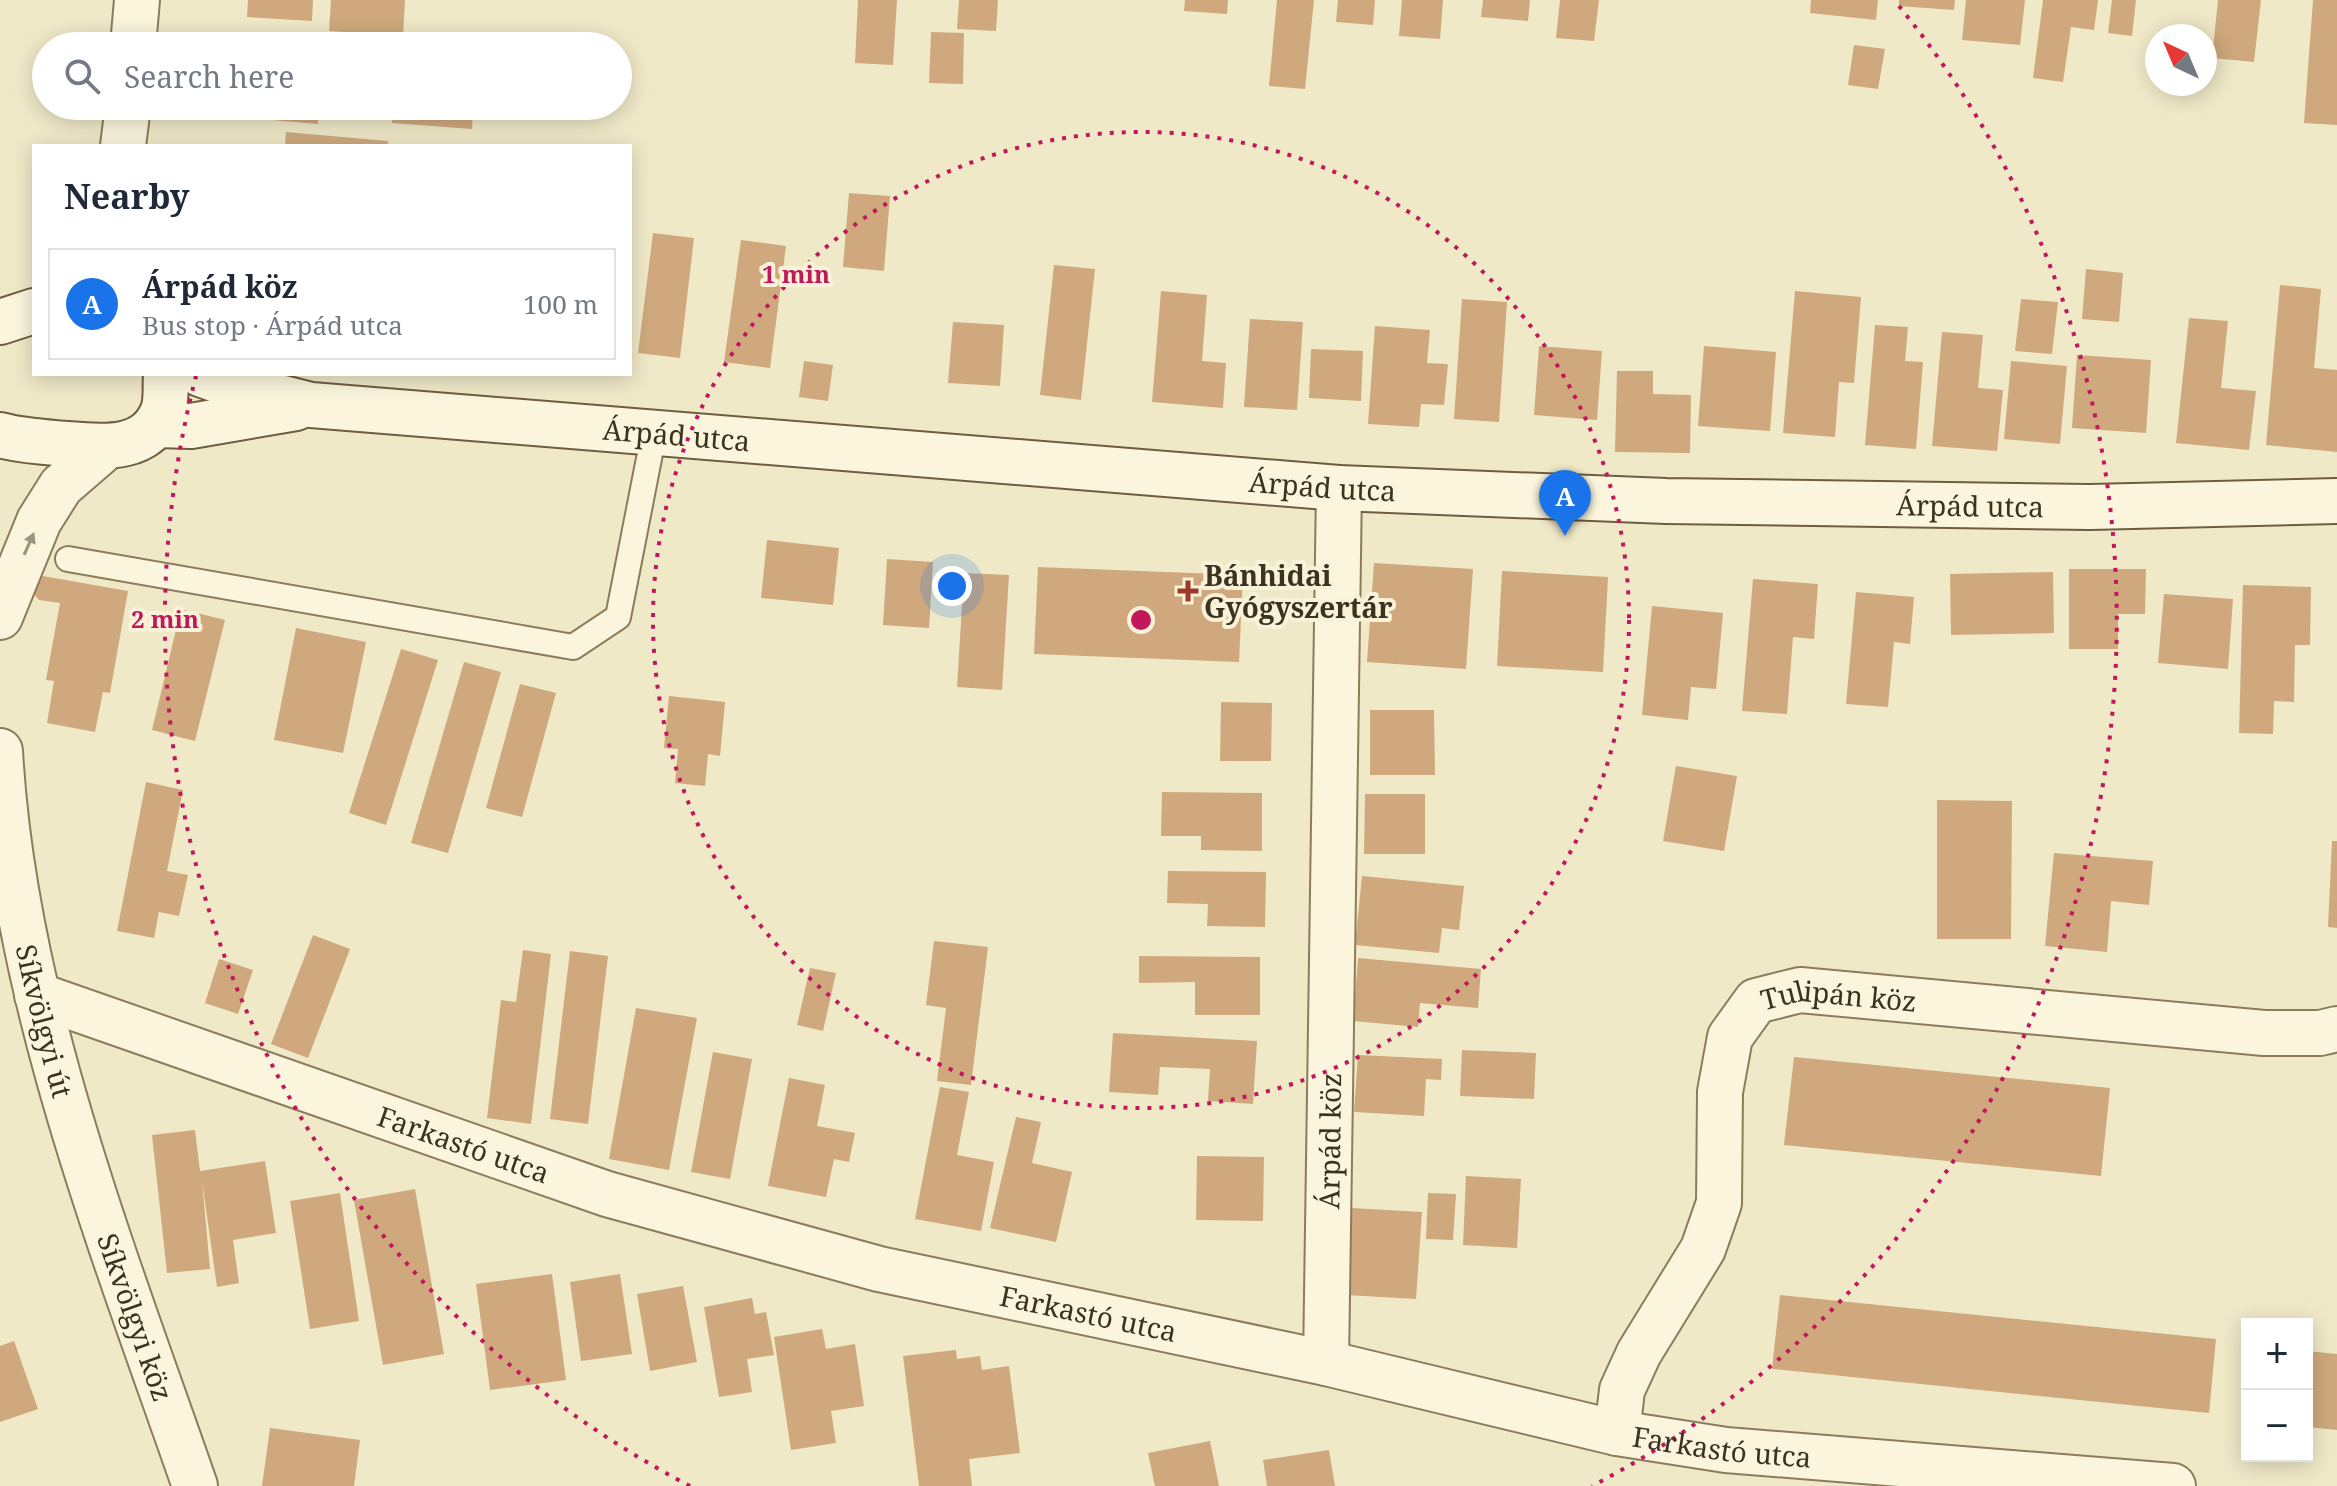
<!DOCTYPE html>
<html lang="en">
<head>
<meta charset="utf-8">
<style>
  body { margin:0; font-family:"Noto Serif",serif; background:#f6f6f7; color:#1f2937 }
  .controls { position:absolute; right:24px; bottom:24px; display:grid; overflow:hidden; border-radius:0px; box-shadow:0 4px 20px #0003 }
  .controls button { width:72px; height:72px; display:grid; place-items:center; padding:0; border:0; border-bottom:2px solid #e0e1e3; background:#fff; color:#1f2937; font:40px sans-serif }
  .compass { position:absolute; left:2145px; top:24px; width:72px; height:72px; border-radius:50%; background:#fff; box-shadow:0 4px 20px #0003; rotate:316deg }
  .you { position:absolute; left:952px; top:586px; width:28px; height:28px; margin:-20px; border:6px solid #fff; border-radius:50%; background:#1a73e8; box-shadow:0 0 0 12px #1a73e833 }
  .badge { display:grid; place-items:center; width:52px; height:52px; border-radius:50%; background:#1a73e8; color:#fff; font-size:26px; font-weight:700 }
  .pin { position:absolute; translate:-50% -66px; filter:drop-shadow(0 2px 4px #0008) }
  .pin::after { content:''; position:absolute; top:42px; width:28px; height:24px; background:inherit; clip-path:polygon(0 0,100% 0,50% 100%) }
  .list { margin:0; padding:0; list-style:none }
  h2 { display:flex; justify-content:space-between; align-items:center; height:104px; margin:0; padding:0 32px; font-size:34px }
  h2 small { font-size:26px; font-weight:400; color:#747a83 }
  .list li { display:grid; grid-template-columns:52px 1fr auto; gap:24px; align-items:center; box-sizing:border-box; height:112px; margin:0 16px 16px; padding:0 16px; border:2px solid #e0e1e3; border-radius:0px }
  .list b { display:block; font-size:30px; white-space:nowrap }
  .list p { margin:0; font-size:26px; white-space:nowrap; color:#747a83 }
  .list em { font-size:26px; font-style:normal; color:#747a83 }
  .icon { flex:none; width:44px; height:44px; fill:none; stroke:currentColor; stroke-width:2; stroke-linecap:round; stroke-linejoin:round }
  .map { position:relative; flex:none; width:2337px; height:1486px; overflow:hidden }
  .search { position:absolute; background:#fff; box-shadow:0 4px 20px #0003; left:32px; top:32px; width:600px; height:88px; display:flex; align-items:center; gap:20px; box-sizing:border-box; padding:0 28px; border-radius:44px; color:#747a83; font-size:30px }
  .panel { position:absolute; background:#fff; box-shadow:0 4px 20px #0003; left:32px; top:144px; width:600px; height:232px; border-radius:0px }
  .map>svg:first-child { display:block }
  .building { fill:#cfa97d }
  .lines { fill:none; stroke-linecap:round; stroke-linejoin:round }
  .lane-casing { stroke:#8d7c5c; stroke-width:28 }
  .street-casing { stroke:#8d7c5c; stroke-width:48 }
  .secondary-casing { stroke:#6f5d3f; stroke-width:48 }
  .lane { stroke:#faf5dc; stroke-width:24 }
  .street { stroke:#faf5dc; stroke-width:44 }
  .secondary { stroke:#faf5dc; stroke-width:44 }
  .oneway { fill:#9c947e }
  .ring { fill:none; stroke:#c2185b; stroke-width:4; stroke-dasharray:4 8 }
  .poi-dot { fill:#9d382a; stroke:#f7f2d8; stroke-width:3 }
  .labels { text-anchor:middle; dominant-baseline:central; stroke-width:8; stroke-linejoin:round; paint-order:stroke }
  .street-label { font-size:28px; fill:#3d3220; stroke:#f7f2d8 }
  .poi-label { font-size:28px; font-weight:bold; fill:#3d3220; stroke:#f7f2d8; text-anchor:start }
  .centre { fill:#c2185b; stroke:#f7f2d8; stroke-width:4 }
  .ring-label { font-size:24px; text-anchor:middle; font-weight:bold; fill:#c2185b; stroke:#f7f2d8; stroke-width:8; stroke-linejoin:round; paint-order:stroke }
</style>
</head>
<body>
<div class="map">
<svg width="2337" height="1486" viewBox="0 0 2337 1486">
  <rect width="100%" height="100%" fill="#f0e9c8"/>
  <g class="building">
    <polygon points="248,0 313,0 312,21 247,17"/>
    <polygon points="331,0 405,0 403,36 469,41 469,46 374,46 375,34 329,31"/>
    <polygon points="858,0 897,0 893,65 855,63"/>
    <polygon points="959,0 998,0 996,31 957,29"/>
    <polygon points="1185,0 1228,0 1227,14 1184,11"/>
    <polygon points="1277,0 1314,0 1305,89 1269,86"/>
    <polygon points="1338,0 1375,0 1373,25 1336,22"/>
    <polygon points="1402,0 1443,0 1440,39 1399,36"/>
    <polygon points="1483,0 1530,0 1528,21 1481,17"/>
    <polygon points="1560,0 1599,0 1594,41 1556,38"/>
    <polygon points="1811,0 1878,0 1876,20 1810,13"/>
    <polygon points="1899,0 1955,0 1954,10 1899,6"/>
    <polygon points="1966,0 2025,0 2020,45 1962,40"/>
    <polygon points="2043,0 2098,0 2094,30 2071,27 2063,82 2033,78"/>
    <polygon points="2112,0 2136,0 2132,36 2108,33"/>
    <polygon points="2218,0 2261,0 2254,62 2212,58"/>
    <polygon points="2313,0 2337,0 2337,125 2304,123"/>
    <polygon points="931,32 964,33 963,84 929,83"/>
    <polygon points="1854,45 1885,49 1878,89 1848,85"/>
    <polygon points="238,106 319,106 318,124 237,117"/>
    <polygon points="393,106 473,106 472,129 392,123"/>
    <polygon points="286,132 388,141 388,146 285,146"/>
    <polygon points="849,193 890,196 884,271 843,267"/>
    <polygon points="653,233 694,238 680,358 638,353"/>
    <polygon points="741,240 786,246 770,368 724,362"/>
    <polygon points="1054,265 1095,269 1081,400 1040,395"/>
    <polygon points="2086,269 2123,273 2119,322 2082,319"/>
    <polygon points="2280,285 2321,289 2314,368 2337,370 2337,452 2266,445"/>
    <polygon points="1161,291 1207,295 1202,361 1226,363 1223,408 1152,402"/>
    <polygon points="1795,291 1861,297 1854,383 1839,382 1835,437 1783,433"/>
    <polygon points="1462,299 1507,302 1499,422 1454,419"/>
    <polygon points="2021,299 2058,302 2052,354 2015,351"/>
    <polygon points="2189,318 2228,321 2221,388 2256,391 2249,450 2176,443"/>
    <polygon points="1250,319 1303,322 1297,410 1244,407"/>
    <polygon points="953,322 1004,325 1000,386 948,383"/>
    <polygon points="1875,325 1908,327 1905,361 1923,362 1916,449 1865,445"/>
    <polygon points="1375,326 1430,330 1427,363 1448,364 1444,405 1421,404 1419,427 1368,424"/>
    <polygon points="1942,332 1983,335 1978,388 2003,390 1997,451 1932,446"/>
    <polygon points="1539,346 1602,351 1597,420 1534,415"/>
    <polygon points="1704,346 1776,352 1770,431 1698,426"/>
    <polygon points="1311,349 1363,351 1361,401 1309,398"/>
    <polygon points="2077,355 2151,360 2146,433 2072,428"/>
    <polygon points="804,361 833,365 828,401 799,397"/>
    <polygon points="2011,361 2067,366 2060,444 2004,439"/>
    <polygon points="1617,371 1653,371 1653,394 1691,395 1690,453 1615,452"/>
    <polygon points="767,540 839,548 833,605 761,598"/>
    <polygon points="887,559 933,562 929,628 883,625"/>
    <polygon points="1374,563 1473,569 1466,669 1367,662"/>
    <polygon points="1038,567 1243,575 1239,662 1034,654"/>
    <polygon points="2069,569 2146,569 2145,614 2118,614 2118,649 2069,649"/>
    <polygon points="1502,571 1608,577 1603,672 1497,666"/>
    <polygon points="2053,572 2054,633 1951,635 1950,574"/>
    <polygon points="964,573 1009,575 1002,690 957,687"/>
    <polygon points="43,576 128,591 110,693 103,692 95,732 47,723 54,681 46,680 60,603 39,600 34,594 36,581"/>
    <polygon points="1753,579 1818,584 1814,639 1793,637 1787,714 1742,711"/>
    <polygon points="2243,585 2311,587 2310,645 2295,645 2294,702 2274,701 2273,734 2239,733"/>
    <polygon points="1856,592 1914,597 1910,644 1894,642 1888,707 1846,704"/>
    <polygon points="2164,594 2233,599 2228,669 2158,663"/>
    <polygon points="1652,606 1723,613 1716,689 1691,687 1688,720 1642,715"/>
    <polygon points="181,609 225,620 195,741 152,730"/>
    <polygon points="296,628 366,642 343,753 274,740"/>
    <polygon points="401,649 438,660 386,825 349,813"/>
    <polygon points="464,662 501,672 448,853 411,843"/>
    <polygon points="520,684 556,693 522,817 486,808"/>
    <polygon points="669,696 725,702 720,756 708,754 705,786 675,783 678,749 664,748"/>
    <polygon points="1221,702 1272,703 1271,761 1220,761"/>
    <polygon points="1370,710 1434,710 1435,775 1370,775"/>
    <polygon points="1676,766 1737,776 1724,851 1663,841"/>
    <polygon points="146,782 183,790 167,871 188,875 179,916 159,912 154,938 117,931"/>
    <polygon points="1162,792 1262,793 1262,851 1201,850 1201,836 1161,836"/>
    <polygon points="1365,794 1425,794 1425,854 1364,854"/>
    <polygon points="1937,800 2012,801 2011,939 1937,939"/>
    <polygon points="2332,841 2337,841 2337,928 2328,927"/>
    <polygon points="2054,853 2153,861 2149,905 2111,901 2107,952 2045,946"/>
    <polygon points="1168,871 1266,872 1265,927 1207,926 1208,904 1167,903"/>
    <polygon points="1362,876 1464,886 1459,930 1442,928 1439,953 1355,945"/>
    <polygon points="313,935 350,949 308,1058 271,1044"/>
    <polygon points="934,941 988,947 971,1085 937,1081 946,1008 926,1005"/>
    <polygon points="523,950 551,954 531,1124 487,1118 501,1000 516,1002"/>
    <polygon points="570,951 608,956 588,1124 550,1119"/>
    <polygon points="1139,956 1260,957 1260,1015 1195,1015 1195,982 1139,983"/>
    <polygon points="1358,958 1481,969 1478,1008 1420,1003 1418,1027 1353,1021"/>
    <polygon points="219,959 253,970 238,1014 205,1003"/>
    <polygon points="810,968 836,973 823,1031 797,1025"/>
    <polygon points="636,1008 697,1018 669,1170 609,1159"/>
    <polygon points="1113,1033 1257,1041 1253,1104 1208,1101 1210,1069 1160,1067 1158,1095 1109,1092"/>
    <polygon points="1462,1050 1536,1053 1534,1099 1460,1096"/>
    <polygon points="713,1052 752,1059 730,1179 691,1172"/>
    <polygon points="1358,1055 1442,1059 1441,1080 1426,1079 1424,1116 1354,1112"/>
    <polygon points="1794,1057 2110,1088 2101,1176 1784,1145"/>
    <polygon points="789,1078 825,1085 817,1126 855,1133 849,1162 834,1159 826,1197 768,1186"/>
    <polygon points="940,1087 969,1092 957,1155 994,1162 981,1231 915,1219"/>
    <polygon points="1016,1117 1041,1122 1032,1163 1072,1172 1056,1242 990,1228"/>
    <polygon points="195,1130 200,1171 265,1161 276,1233 233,1240 239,1283 217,1287 202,1181 210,1269 167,1273 152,1135"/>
    <polygon points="1197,1156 1264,1157 1263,1221 1196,1220"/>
    <polygon points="1466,1176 1521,1179 1517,1248 1463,1245"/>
    <polygon points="415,1189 444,1354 383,1365 354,1200"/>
    <polygon points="340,1193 359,1321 310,1329 290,1201"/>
    <polygon points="1428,1193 1456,1194 1453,1240 1426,1239"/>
    <polygon points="1352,1208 1422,1212 1416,1299 1346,1295"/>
    <polygon points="552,1274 566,1380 490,1390 476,1284"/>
    <polygon points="620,1274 632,1354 581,1361 570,1282"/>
    <polygon points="683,1286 697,1362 650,1371 637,1294"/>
    <polygon points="1780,1295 2216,1339 2209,1413 1772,1369"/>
    <polygon points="752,1298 755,1314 766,1312 774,1355 747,1359 752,1392 719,1397 704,1307"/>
    <polygon points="822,1329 826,1349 855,1344 864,1406 831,1411 836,1443 791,1450 774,1337"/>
    <polygon points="14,1341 38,1409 0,1422 0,1346"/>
    <polygon points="956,1350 957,1359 980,1356 982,1370 1009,1366 1020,1453 969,1459 972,1486 919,1486 903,1356"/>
    <polygon points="2307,1351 2337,1354 2337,1430 2307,1427"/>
    <polygon points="270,1428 360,1440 354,1486 262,1486"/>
    <polygon points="1210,1441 1219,1486 1155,1486 1148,1453"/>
    <polygon points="1329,1450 1335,1486 1267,1486 1263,1460"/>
  </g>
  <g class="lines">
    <g class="lane-casing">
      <polyline id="lane" points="68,559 573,647 618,617 654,433"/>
    </g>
    <g class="street-casing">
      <g id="street">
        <polyline points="133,46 137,0"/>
        <polyline points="123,146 128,106"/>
        <polyline points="0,617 39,521 61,486 105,448"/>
        <path id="s1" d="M 0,751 C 14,1001 113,1250 195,1486"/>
        <path id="s2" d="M 37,995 L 607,1194 L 879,1269 L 1326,1363 L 1617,1433 L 1726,1450 L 2173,1486"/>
        <path id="s3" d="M 1326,1363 L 1339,488"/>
        <path id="s4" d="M 1617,1433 L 1622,1390 L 1639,1353 L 1703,1249 L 1719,1203 L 1720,1092 L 1730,1037 L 1756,1001 L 1800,990 L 2264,1033 L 2320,1033 L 2337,1029"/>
      </g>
    </g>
    <g class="secondary-casing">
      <g id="secondary">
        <polyline points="0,322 34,311"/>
        <path id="s5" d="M 200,374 L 228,384 L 311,405 L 1339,488 L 1666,501 L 2090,507 L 2337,501"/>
        <polyline points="156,425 191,426 296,408"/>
        <path d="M 0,435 C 22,441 44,442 67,444 C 103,447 147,452 163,411 C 167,400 165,385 166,374"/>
      </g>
    </g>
    <use href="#lane" class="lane"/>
    <use href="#street" class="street"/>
    <use href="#secondary" class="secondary"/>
  </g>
  <defs><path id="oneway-solid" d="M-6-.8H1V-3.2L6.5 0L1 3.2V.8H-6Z" transform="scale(2)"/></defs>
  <use class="oneway" href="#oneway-solid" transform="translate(29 544) rotate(-66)"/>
  <g class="ring">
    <circle cx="1141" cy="620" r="488"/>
    <path d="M690 1486A976 976 0 0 1 196 376M1899 6A976 976 0 0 1 1592 1486"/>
  </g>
  <path class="poi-dot" d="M1184 579h8v8h8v8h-8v8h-8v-8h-8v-8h8z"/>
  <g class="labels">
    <g class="street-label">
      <text stroke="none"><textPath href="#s5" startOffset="482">Árpád utca</textPath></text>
      <text stroke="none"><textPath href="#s5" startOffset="1130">Árpád utca</textPath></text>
      <text stroke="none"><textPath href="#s5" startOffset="1778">Árpád utca</textPath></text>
      <text stroke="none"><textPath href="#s4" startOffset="550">Tulipán köz</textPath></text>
      <text stroke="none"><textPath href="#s1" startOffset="274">Síkvölgyi út</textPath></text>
      <text stroke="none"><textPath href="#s3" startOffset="222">Árpád köz</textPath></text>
      <text stroke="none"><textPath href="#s2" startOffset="452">Farkastó utca</textPath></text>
      <text stroke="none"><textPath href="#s2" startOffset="1100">Farkastó utca</textPath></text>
      <text stroke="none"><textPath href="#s1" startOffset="584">Síkvölgyi köz</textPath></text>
      <text stroke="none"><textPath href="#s2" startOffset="1748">Farkastó utca</textPath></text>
    </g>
    <g class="poi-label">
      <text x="1204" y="575">Bánhidai<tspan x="1204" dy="32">Gyógyszertár</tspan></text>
    </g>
  </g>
  <circle cx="1141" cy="620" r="12" class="centre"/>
  <g class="ring-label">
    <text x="796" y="283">1 min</text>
    <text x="165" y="628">2 min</text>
  </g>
</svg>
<div class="controls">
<button>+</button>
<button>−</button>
</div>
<svg class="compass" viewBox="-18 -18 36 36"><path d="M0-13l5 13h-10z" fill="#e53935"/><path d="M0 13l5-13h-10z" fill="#747a83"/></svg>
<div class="you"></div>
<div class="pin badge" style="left:1565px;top:536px">A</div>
<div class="search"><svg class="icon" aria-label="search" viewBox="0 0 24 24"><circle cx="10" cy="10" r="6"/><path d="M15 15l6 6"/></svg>Search here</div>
<section class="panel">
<h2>Nearby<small></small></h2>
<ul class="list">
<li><span class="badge">A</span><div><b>Árpád köz</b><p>Bus stop · Árpád utca</p></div><em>100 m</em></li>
</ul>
</section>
</div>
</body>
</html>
